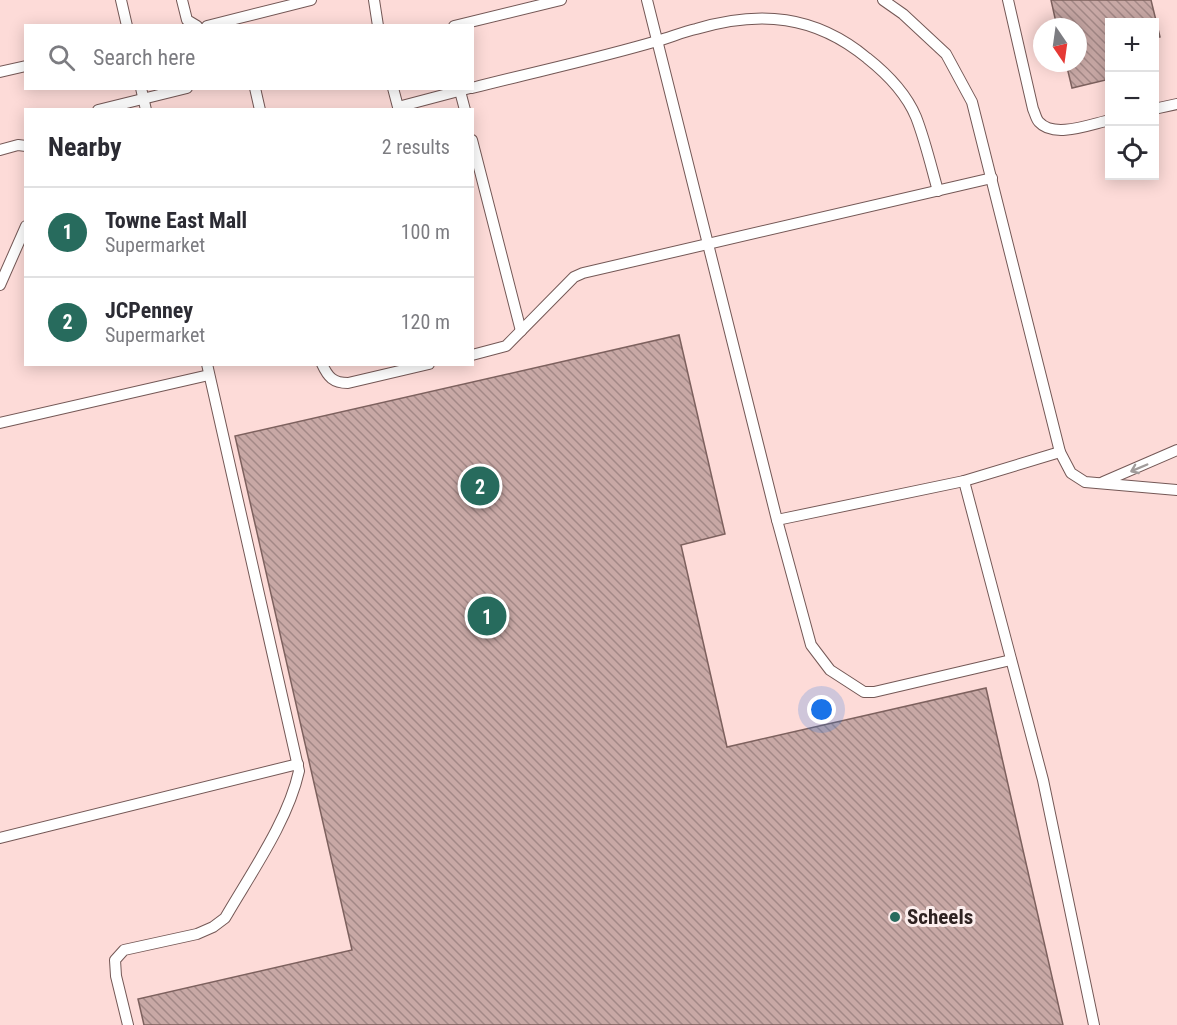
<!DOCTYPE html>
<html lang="en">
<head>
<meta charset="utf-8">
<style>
  body { margin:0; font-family:"Roboto Condensed",sans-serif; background:#f7f7f7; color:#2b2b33 }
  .controls { position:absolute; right:18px; top:18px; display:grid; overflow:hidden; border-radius:0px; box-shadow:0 3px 15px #0003 }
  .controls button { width:54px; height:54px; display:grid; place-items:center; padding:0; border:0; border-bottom:2px solid #e1e1e2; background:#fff; color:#2b2b33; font:30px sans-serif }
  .compass { position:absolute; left:1033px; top:18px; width:54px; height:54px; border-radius:50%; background:#fff; box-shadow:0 3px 15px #0003; rotate:167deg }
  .you { position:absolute; left:822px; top:710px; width:21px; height:21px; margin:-15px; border:4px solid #fff; border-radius:50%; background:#1a73e8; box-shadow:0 0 0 9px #1a73e833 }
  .badge { display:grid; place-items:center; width:39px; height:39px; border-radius:50%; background:#276b5d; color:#fff; font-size:20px; font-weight:700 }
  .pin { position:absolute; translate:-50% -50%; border:3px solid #fff; box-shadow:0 2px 6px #0006 }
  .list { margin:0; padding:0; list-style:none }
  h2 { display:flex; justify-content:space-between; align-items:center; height:78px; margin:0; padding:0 24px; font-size:26px }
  h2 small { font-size:20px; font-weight:400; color:#7c7c81 }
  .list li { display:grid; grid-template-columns:39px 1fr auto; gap:18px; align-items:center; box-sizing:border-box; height:90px; padding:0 24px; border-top:2px solid #e1e1e2 }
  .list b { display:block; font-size:22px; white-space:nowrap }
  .list p { margin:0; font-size:20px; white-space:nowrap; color:#7c7c81 }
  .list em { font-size:20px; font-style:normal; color:#7c7c81 }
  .icon { flex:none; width:33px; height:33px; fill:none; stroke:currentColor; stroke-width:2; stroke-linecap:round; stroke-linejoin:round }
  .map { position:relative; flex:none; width:1177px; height:1025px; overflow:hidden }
  .search { position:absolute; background:#fff; box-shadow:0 3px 15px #0003; left:24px; top:24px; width:450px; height:66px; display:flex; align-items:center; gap:15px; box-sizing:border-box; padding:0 21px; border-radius:0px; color:#7c7c81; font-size:22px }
  .panel { position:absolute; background:#fff; box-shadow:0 3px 15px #0003; left:24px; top:108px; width:450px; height:258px; border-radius:0px }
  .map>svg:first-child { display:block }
  .building { fill:url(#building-back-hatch); stroke:#7d615e; stroke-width:1.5 }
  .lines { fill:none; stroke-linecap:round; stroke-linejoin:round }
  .lane-casing { stroke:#745856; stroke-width:12 }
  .lane { stroke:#fff; stroke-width:10 }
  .oneway { stroke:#a19c9b }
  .poi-dot { fill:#276b5d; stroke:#fceeed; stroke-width:2 }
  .labels { text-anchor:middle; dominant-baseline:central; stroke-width:6; stroke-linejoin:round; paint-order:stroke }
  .poi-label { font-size:21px; font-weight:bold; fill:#2e2221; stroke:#fceeed; text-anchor:start }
</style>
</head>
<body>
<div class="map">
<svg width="1177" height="1025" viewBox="0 0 1177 1025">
  <defs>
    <pattern id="building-back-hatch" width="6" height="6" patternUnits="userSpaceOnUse" patternTransform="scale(1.5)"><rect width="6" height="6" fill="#c8a8a5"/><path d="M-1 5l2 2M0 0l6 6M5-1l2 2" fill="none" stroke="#a38886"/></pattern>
  </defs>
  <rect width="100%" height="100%" fill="#fddbd8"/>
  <g class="building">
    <polygon points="1051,0 1151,0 1160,37 1154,38 1154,22 1110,22 1110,79 1072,88 1066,63 1078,63 1078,27 1057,27"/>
    <polygon points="679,335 725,534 681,545 727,747 986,688 1063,1025 144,1025 138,999 352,950 235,436"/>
  </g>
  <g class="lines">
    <g class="lane-casing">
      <g id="lane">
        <polyline points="121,0 127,26"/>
        <polyline points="182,0 187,20 197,26"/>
        <polyline points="374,0 378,26"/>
        <polyline points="647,0 777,520 964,481"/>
        <polyline points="883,0 903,14 946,54 972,102 1060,452 1071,473 1085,482 1177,490"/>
        <path d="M 1008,0 L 1033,109 C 1035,113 1036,119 1039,122 C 1054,139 1091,124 1110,120"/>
        <polyline points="207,26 311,0"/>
        <polyline points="454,26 561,0"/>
        <polyline points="0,72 26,66"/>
        <polyline points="141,88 146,110"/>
        <polyline points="255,88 260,110"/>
        <polyline points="393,88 398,107 470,88"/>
        <path d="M 472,88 C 534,72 596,59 657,41 C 671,37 683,32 696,29 C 760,10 815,15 867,58 C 886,73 906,93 916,117 C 925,140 931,166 938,191"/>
        <polyline points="460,91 465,110"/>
        <polyline points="1154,109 1177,104"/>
        <polyline points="98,110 187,88"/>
        <polyline points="472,140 521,331"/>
        <polyline points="0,150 18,145 26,146"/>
        <polyline points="0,285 26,226"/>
        <polyline points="472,355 506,346 574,277 583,273 992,178"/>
        <path d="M 322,364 C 328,377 333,383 348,383 L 429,364"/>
        <polyline points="0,423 209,375"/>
        <polyline points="1060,452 964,481 1043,780 1094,1025"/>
        <polyline points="1103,482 1177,450"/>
        <polyline points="777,520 811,645 830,670 864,692 874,692 1011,660"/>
        <polyline points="0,838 298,764"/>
        <path d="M 128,1025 L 116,976 L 115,960 L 124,950 L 197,934 L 213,927 L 225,918 C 251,873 288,821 299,771 L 207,364"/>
      </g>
    </g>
    <use href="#lane" class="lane"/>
  </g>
  <defs><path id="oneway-shaft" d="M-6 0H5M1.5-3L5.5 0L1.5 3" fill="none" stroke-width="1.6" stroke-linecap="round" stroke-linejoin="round" transform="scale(1.5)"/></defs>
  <use class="oneway" href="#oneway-shaft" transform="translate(1139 468) rotate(157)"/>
  <circle class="poi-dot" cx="895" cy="917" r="6"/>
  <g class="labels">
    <g class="poi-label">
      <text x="907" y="917">Scheels</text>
    </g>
  </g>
</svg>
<div class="controls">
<button>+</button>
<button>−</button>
<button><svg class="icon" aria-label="locate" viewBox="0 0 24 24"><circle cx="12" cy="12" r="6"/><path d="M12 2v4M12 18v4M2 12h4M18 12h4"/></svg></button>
</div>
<svg class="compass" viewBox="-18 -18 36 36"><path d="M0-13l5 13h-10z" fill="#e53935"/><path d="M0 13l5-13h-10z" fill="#7c7c81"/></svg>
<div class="you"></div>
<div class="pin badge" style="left:487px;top:616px">1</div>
<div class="pin badge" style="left:480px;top:486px">2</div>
<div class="search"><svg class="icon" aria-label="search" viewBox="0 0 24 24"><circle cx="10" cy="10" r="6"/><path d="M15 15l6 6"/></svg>Search here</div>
<section class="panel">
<h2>Nearby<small>2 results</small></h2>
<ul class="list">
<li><span class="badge">1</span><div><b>Towne East Mall</b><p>Supermarket</p></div><em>100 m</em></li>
<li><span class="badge">2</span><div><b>JCPenney</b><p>Supermarket</p></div><em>120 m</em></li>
</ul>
</section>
</div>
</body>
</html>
